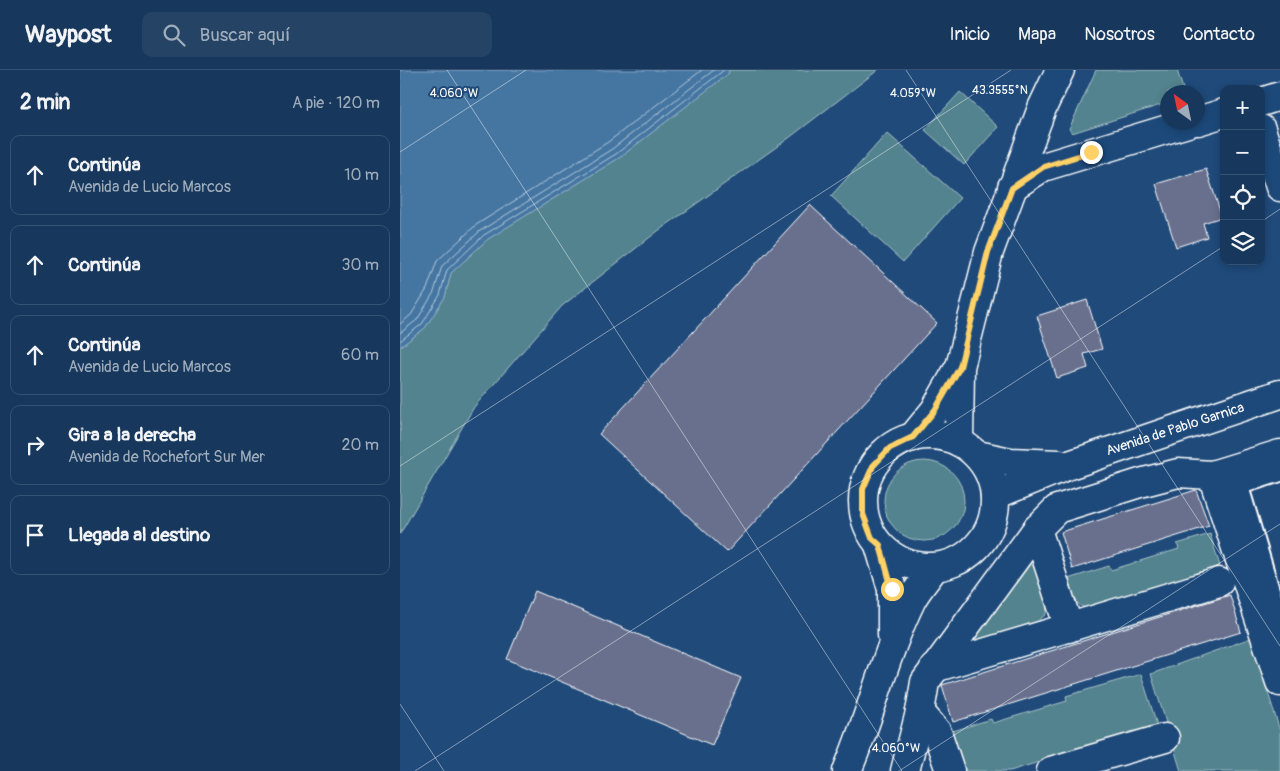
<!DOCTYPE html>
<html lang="es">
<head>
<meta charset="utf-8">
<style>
  body { margin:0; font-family:Pangolin,sans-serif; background:#244365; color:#f1f3f6 }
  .controls { position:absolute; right:15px; top:15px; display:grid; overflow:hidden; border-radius:10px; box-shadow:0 2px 8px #0003 }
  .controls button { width:45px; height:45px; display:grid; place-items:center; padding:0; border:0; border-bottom:1px solid #365272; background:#17385c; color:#f1f3f6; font:25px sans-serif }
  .compass { position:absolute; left:760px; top:15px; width:45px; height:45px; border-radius:50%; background:#17385c; box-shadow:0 2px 8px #0003; rotate:327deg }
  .stop { position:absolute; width:15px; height:15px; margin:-11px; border:4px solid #ffd166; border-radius:50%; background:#fff }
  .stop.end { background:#ffd166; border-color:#fff; box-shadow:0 1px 5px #0008 }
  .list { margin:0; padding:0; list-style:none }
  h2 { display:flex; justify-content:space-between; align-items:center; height:65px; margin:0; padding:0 20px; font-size:21px }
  h2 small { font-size:16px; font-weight:400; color:#9eacbb }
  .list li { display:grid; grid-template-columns:32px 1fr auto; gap:15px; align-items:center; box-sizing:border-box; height:80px; margin:0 10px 10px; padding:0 10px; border:1px solid #365272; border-radius:10px }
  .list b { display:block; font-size:19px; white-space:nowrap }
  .list p { margin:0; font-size:16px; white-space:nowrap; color:#9eacbb }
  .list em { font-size:16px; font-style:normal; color:#9eacbb }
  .icon { flex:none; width:28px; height:28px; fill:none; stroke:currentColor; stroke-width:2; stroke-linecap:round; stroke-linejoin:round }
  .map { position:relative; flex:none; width:880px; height:701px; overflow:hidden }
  header { display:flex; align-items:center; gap:30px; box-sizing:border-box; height:70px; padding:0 25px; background:#17385c; border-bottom:1px solid #365272 }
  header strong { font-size:24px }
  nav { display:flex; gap:28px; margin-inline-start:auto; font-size:18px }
  .search { width:350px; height:45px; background:#244365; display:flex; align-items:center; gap:12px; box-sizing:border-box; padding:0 18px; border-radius:10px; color:#9eacbb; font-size:19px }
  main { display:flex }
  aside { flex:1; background:#17385c }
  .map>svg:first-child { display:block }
  .green { fill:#52838e; stroke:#a8c1c6 }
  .water { fill:#4476a2; stroke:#8fadc7 }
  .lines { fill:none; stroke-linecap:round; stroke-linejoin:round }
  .shore { stroke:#b4c8da; stroke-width:1 }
  .building { fill:#69708e; stroke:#fff }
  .pedestrian-casing { stroke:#fff; stroke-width:28 }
  .minor-casing { stroke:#fff; stroke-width:31 }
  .primary-casing { stroke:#fff; stroke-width:31 }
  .pedestrian { stroke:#1f4a7a; stroke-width:24 }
  .minor { stroke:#1f4a7a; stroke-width:28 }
  .primary { stroke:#1f4a7a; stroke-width:28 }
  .route { stroke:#ffd166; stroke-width:6 }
  .ticks { fill:none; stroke:#fff; stroke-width:1; stroke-opacity:0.45 }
  .labels { text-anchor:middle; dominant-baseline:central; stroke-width:4; stroke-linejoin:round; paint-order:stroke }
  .street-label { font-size:14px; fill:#fff; stroke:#1f4a7a }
  .ticks-label { font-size:12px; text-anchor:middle; fill:#fff; stroke:#1f4a7a; stroke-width:4; stroke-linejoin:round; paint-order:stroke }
</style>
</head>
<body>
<header>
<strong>Waypost</strong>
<div class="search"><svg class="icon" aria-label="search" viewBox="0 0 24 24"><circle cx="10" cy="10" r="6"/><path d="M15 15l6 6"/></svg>Buscar aquí</div>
<nav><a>Inicio</a><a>Mapa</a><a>Nosotros</a><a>Contacto</a></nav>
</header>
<main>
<aside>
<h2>2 min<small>A pie · 120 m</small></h2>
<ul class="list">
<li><svg class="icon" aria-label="ahead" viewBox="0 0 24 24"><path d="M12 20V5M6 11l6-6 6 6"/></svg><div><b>Continúa</b><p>Avenida de Lucio Marcos</p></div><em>10 m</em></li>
<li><svg class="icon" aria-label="ahead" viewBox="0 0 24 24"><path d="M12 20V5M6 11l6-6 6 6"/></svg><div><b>Continúa</b></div><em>30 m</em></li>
<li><svg class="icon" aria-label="ahead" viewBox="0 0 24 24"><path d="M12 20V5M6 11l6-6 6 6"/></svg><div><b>Continúa</b><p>Avenida de Lucio Marcos</p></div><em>60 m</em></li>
<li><svg class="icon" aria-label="right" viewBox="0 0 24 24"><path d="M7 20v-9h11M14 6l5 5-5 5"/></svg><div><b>Gira a la derecha</b><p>Avenida de Rochefort Sur Mer</p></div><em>20 m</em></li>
<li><svg class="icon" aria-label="arrive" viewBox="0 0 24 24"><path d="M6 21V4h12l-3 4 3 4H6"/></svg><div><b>Llegada al destino</b></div></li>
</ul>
</aside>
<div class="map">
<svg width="880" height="701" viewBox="0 0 880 701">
  <rect width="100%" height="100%" fill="#1f4a7a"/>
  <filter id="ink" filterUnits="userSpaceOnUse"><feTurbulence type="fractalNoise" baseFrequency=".02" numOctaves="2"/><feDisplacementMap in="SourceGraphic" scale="10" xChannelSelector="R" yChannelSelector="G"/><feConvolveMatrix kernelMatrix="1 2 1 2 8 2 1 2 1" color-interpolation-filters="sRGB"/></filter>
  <g filter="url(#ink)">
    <g class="green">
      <polygon points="329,0 478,0 389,68 258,161 162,236 74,337 0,464 0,277 25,258 45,227 51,203 88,169 219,88 328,4"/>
      <polygon points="696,0 777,0 784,22 768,22 767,33 672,63 669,59"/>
      <polygon points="560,22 598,57 564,95 525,60"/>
      <polygon points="487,63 560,128 503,192 431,126"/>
      <circle cx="524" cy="431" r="40"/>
      <path d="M 810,464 L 820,496 L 688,538 C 674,538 672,520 668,509 L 709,496 L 711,500 L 779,479 L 777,474 Z"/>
      <polygon points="630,493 636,499 647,532 646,544 636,553 577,570 573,565 627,494"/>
      <polygon points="851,568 880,661 880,701 781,701 751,604"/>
      <polygon points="741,604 757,655 610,701 561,701 550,662 591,649 593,653 667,631 666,626"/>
    </g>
    <polygon class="water" points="0,0 329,0 328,4 219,88 88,169 51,203 45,227 25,258 0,277"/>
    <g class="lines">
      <g class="shore">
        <polyline points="0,254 11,245 27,219 37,191 76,155 208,72 302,0"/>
        <polyline points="0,263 17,250 34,222 42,196 80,161 212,79 314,0"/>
        <polyline points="0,271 22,254 40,225 47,200 84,165 216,84 324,0"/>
      </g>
    </g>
    <g class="building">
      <polygon points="806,99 822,147 803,153 807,167 776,177 756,114"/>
      <polygon points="410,135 537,253 327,482 199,364"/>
      <polygon points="687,230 702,279 684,284 688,298 657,308 637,246"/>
      <polygon points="796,420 809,456 672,499 661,462"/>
      <polygon points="135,521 341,608 312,675 107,589"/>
      <polygon points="830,525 841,562 553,652 542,615"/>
    </g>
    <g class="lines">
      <g class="pedestrian-casing">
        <polyline id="pedestrian" points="880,399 839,412 836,417 880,564"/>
      </g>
      <g class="minor-casing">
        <g id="minor">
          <polyline points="861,32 880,26"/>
          <polyline points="798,51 824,43"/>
          <polyline points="861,59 880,117"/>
          <polyline points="612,117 643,97 791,52"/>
          <polyline points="577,385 610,392 660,394"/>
          <polyline points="812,405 880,612"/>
          <polyline points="595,425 669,395 880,324"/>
          <polyline points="637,459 669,558"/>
          <polyline points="534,598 819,512"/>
          <polyline points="520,642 537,662 550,701"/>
          <polyline points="505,701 520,642 525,612 637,459 657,439 740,413 778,403 812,405 880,384"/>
          <polyline points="651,701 765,668"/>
        </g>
      </g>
      <g class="primary-casing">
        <g id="primary">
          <circle cx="529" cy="431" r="66"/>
          <polyline points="513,367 535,340 559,298"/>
          <polyline points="559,372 560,297 589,182 642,38 660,0"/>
          <polyline points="479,475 492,519 492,565"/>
          <path d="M 447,701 C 471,645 485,584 512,529 C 518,518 527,508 534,498"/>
        </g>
      </g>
      <use href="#pedestrian" class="pedestrian"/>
      <use href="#minor" class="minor"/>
      <use href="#primary" class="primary"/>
    </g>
  </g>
  <g class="lines" filter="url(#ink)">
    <polyline class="route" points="492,519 480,475 472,468 463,444 463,419 473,396 490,378 513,367 535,340 560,297 588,182 612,118 643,97 691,82"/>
  </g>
  <path class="ticks" d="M 47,0 L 502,701M 506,0 L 880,576M 0,82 L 126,0M 861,152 L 880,139M 0,396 L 611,0M 0,634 L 44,701M 15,701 L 824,176M 499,701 L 880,454"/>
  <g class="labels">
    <g class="street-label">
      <text transform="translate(775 359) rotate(-18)">Avenida de Pablo Garnica</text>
    </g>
  </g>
  <g class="ticks-label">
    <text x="600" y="24">43.3555°N</text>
    <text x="54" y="27">4.060°W</text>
    <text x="513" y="27">4.059°W</text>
    <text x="496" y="682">4.060°W</text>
  </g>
</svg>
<div class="controls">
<button>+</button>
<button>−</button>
<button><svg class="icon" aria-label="locate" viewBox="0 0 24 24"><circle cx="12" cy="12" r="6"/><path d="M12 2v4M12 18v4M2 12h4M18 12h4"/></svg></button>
<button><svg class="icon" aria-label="layers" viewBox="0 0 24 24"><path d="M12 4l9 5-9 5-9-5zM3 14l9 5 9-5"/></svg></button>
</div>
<svg class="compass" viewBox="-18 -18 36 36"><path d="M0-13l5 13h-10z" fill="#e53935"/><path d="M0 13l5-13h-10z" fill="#9eacbb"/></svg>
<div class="stop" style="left:492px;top:519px"></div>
<div class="stop end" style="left:691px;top:82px"></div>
</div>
</main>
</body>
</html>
